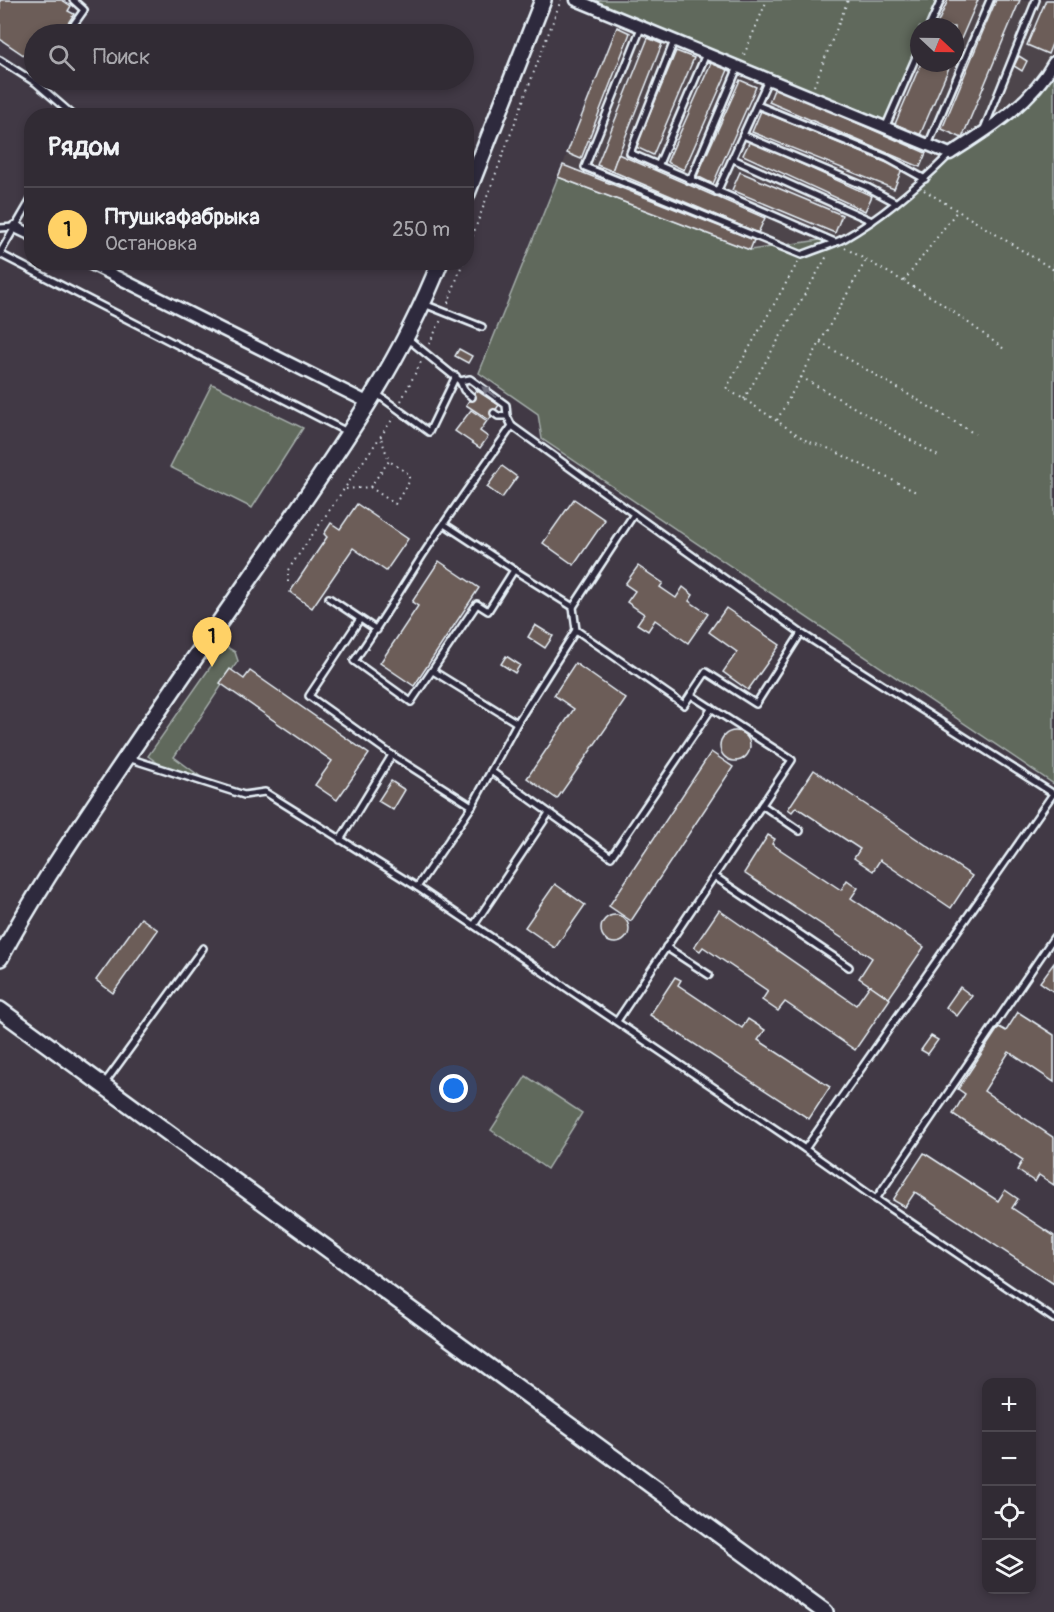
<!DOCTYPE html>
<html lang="ru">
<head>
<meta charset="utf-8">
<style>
  body { margin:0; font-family:Pangolin,sans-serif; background:#3d3740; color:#f1f3f6 }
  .controls { position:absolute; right:18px; bottom:18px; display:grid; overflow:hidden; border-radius:12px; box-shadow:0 3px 9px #0003 }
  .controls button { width:54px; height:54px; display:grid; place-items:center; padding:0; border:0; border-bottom:2px solid #4c474f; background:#312b34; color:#f1f3f6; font:30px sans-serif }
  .compass { position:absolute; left:910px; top:18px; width:54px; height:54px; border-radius:50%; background:#312b34; box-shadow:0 3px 9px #0003; rotate:112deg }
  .you { position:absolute; left:454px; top:1089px; width:21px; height:21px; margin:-15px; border:4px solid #fff; border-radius:50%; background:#1a73e8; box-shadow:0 0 0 9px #1a73e833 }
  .badge { display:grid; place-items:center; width:39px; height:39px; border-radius:50%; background:#ffd166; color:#111; font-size:20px; font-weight:700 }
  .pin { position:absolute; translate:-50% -50px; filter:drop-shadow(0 2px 3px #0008) }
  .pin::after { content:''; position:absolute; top:32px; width:21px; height:18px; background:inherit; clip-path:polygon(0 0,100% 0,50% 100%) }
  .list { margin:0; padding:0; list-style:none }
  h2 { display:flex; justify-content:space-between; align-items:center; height:78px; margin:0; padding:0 24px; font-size:26px }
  h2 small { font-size:20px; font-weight:400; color:#a8a7ac }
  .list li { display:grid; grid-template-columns:39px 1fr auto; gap:18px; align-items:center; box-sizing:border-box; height:84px; padding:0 24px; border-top:2px solid #4c474f }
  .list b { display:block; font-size:22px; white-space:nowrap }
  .list p { margin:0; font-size:20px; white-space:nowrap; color:#a8a7ac }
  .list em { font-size:20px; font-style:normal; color:#a8a7ac }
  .icon { flex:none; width:33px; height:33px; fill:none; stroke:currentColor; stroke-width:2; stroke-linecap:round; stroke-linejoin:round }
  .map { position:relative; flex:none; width:1054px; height:1612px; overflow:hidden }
  .search { position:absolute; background:#312b34; box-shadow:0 3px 9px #0003; left:24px; top:24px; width:450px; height:66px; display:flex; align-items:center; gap:15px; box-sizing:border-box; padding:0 21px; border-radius:33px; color:#a8a7ac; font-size:22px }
  .panel { position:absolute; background:#312b34; box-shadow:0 3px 9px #0003; left:24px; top:108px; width:450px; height:162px; border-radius:24px }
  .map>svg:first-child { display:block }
  .built { fill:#4e444b }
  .green { fill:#61695c; stroke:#a4adaa; stroke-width:1.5 }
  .building { fill:#6c5d59; stroke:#e8f1f8; stroke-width:1.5 }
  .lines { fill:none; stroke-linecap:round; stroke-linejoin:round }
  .service-casing { stroke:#e8f1f8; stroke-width:10 }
  .minor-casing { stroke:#e8f1f8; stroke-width:15 }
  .secondary-casing { stroke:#e8f1f8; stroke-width:20 }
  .path { stroke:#e8f1f8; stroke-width:2; stroke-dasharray:1.5 4.5; stroke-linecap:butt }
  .service { stroke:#2f2a3d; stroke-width:5 }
  .minor { stroke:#2f2a3d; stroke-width:10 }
  .secondary { stroke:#2f2a3d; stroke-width:15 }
  .oneway { fill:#70707e }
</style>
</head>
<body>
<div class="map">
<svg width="1054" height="1612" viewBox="0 0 1054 1612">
  <rect width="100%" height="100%" fill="#413945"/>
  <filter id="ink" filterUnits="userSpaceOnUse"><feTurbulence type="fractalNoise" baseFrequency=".0167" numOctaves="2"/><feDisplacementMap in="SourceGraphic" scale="12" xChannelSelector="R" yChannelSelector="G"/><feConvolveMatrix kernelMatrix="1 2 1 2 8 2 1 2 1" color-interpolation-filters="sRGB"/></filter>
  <g filter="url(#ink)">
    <polygon class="built" points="940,0 1054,0 1054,52 1039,86 950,154 848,236 750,250 558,177 620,19 919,49 919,63 955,63 955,27 928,27"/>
    <g class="green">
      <polygon points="589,0 940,0 928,27 919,27 919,49 885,128"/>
      <polygon points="1054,62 1054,784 542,439 538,414 479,373 558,177 750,250 848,236 950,154 996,125"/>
      <polygon points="212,384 303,428 252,508 170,467"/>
      <polygon points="225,646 235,652 238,661 174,757 212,785 170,772 148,756"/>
      <polygon points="526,1076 582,1113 547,1169 491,1130"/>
    </g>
    <g class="building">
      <polygon points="0,0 62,0 71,6 68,11 74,14 61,34 34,34 34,62 0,39"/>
      <polygon points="948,0 978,0 955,53 955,27 936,27"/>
      <polygon points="996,0 1020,0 962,138 942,129"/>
      <polygon points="1046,0 1054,0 1054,39 1048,54 1027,45"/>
      <polygon points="617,27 630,33 581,159 567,153"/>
      <polygon points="648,38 662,44 612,171 597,165"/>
      <polygon points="676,51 694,58 653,155 636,147"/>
      <polygon points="1019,56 1027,61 1022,71 1014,66"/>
      <polygon points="711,63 728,70 684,170 667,162"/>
      <polygon points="921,63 951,63 920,135 895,124"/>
      <polygon points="740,80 756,87 713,184 697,176"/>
      <polygon points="775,87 926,153 920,167 769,102"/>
      <polygon points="761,111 902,169 894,189 752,132"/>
      <polygon points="750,141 872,196 865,211 743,155"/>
      <polygon points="618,154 765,218 758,233 612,171"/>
      <polygon points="563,165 754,240 750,250 558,177"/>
      <polygon points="740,172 842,215 835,233 732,190"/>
      <polygon points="459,349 472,356 468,363 455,356"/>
      <polygon points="476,390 499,405 489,420 466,405"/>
      <polygon points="471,410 487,421 480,431 488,437 480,448 455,431"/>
      <polygon points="502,466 517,477 502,498 487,487"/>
      <polygon points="574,499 605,520 574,565 543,543"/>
      <polygon points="357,504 408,539 386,571 353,548 312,608 290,592 327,537 324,534 331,523 340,529"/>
      <polygon points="439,561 479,588 414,686 380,663 418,606 412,602"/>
      <polygon points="638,566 663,583 660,587 676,598 683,587 693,595 689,601 708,614 688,643 655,620 648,631 637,624 644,614 627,602 635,591 625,584"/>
      <polygon points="726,608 780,645 748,690 723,672 737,652 709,632"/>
      <polygon points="535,625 553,636 545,648 528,637"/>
      <polygon points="506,656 520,665 515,673 501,664"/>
      <polygon points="575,663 626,699 557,799 527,778 574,709 554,695"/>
      <polygon points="230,669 244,679 250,671 369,754 337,800 315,785 332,761 220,683"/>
      <circle cx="735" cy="746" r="15"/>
      <polygon points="711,752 733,767 631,921 609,906"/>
      <polygon points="814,770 972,876 951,908 880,860 873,871 854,858 860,849 796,807 792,812 788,809"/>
      <polygon points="391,781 405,790 393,810 378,801"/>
      <polygon points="768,835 775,839 772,844 841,890 847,880 858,888 851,898 924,947 889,998 859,978 872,958 744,873"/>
      <polygon points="555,884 585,905 555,948 525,927"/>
      <polygon points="719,910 856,1005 870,985 890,999 855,1050 785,1002 778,1011 762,1000 768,991 703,947 700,951 694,947"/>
      <circle cx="615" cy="929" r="14"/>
      <polygon points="141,918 158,930 113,993 96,980"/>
      <polygon points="1054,963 1054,992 1040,982"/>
      <polygon points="675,977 681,980 678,985 742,1028 748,1019 765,1030 758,1040 830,1087 809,1119 650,1015"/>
      <polygon points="960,987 972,996 957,1016 946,1007"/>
      <polygon points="1018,1012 1054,1035 1054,1082 1009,1052 984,1091 1054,1138 1054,1185 1039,1175 1035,1182 1017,1170 1023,1160 953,1114 965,1094 958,1089 999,1027 1006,1031"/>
      <polygon points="931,1036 938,1040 928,1054 921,1050"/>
      <polygon points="924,1153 998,1201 1005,1190 1018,1199 1012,1208 1054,1236 1054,1284 915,1192 905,1207 893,1200"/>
    </g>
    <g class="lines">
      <g class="service-casing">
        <g id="service">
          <polyline points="929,27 941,0"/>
          <path d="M 641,28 L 585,167 L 802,255 C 816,249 832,245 845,238 C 884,216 919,185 950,154"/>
          <polyline points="67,34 84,10 73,0"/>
          <polyline points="674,41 630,153 835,242"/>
          <polyline points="0,60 36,83 74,116"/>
          <polyline points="757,105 887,158 925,179"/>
          <polyline points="885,128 919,50"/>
          <polyline points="984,129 1036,0"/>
          <polyline points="743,135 867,187 895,202"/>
          <polyline points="928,145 990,0"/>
          <polyline points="733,159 872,221"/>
          <polyline points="658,166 706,54"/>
          <polyline points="690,181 738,67"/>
          <polyline points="717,192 768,80"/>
          <polyline points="0,228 15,227"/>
          <polyline points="0,253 32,198"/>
          <polyline points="0,254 349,433"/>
          <polyline points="424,304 482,327"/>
          <polyline points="408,339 460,381 464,390 472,397"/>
          <polyline points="460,381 470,379 506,405 507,416 512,426 634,514"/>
          <polyline points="377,394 429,432 456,376"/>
          <polyline points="494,413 498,416 507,416"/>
          <path d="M 444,524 L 514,570 L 488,611 L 477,604 L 411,702 L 354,661 C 380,625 402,587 426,550 C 454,508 483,467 512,426"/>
          <polyline points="514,570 573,607"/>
          <polyline points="329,598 377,630"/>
          <polyline points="360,619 309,696 392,755"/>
          <polyline points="801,633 756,704 706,672 684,705 576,630 573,607 634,514 801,633 1054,794"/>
          <polyline points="433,671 517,723 576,630"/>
          <polyline points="517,723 472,806 417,887 805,1149"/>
          <polyline points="128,758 244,795 265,792 417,887"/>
          <polyline points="491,771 611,857 712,708"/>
          <polyline points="1053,794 805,1149 876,1199 1054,937"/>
          <polyline points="762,805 800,831"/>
          <polyline points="340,840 392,755 472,806"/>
          <polyline points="714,876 849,967"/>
          <polyline points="474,925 549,813"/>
          <polyline points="666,947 709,975"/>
          <polyline points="617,1021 792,760 691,695"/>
          <polyline points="104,1084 203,948"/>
          <polyline points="876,1199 1054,1319"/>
        </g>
      </g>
      <g class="minor-casing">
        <g id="minor">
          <path d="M 576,0 L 950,154 C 989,129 1031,104 1054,62"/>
          <polyline points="15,227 32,235"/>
          <polyline points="87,262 369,403"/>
        </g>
      </g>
      <g class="secondary-casing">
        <g id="secondary">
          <polyline points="466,196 543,0"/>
          <path d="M 0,958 C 32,898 70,842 108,785 C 165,700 224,616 283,531 C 342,445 402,360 440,262"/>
          <polyline points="0,1010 825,1612"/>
        </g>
      </g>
      <g class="path">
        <polyline points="744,55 767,0"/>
        <polyline points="814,86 848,0"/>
        <polyline points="924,190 1054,270"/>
        <polyline points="845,248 940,302 1004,349"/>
        <polyline points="466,253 561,0"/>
        <polyline points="798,262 726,389 744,399 807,441 830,449 918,493"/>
        <polyline points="904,281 957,211"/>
        <polyline points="448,303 463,262"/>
        <polyline points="820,342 975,434"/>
        <polyline points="429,344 441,320"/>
        <polyline points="801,377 940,457"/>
        <polyline points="744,399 827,256"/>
        <polyline points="401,401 422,360"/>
        <polyline points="777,420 866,260"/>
        <polyline points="370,487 395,504 409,482 409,474 389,461"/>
        <polyline points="346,489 370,487 389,461 381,438"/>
        <polyline points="288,582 288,570 394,417"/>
      </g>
      <use href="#service" class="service"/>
      <use href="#minor" class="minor"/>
      <use href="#secondary" class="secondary"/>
    </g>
    <defs><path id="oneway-solid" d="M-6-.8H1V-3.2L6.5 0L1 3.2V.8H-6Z" transform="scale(1.5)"/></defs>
    <use class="oneway" href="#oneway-solid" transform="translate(489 392) rotate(-143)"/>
  </g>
</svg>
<div class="controls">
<button>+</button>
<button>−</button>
<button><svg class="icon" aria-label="locate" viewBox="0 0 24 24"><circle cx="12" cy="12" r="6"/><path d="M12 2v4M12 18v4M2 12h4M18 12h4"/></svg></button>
<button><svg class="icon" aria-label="layers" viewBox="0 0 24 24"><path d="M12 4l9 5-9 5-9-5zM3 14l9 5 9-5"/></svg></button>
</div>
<svg class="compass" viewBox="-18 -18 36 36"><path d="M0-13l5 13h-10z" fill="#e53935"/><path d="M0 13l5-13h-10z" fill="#a8a7ac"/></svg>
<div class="you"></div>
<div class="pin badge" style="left:212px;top:667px">1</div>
<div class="search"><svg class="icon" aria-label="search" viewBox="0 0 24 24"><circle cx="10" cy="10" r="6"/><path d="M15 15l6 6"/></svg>Поиск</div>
<section class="panel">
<h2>Рядом<small></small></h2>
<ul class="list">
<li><span class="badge">1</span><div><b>Птушкафабрыка</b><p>Остановка</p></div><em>250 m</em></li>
</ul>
</section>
</div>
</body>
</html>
